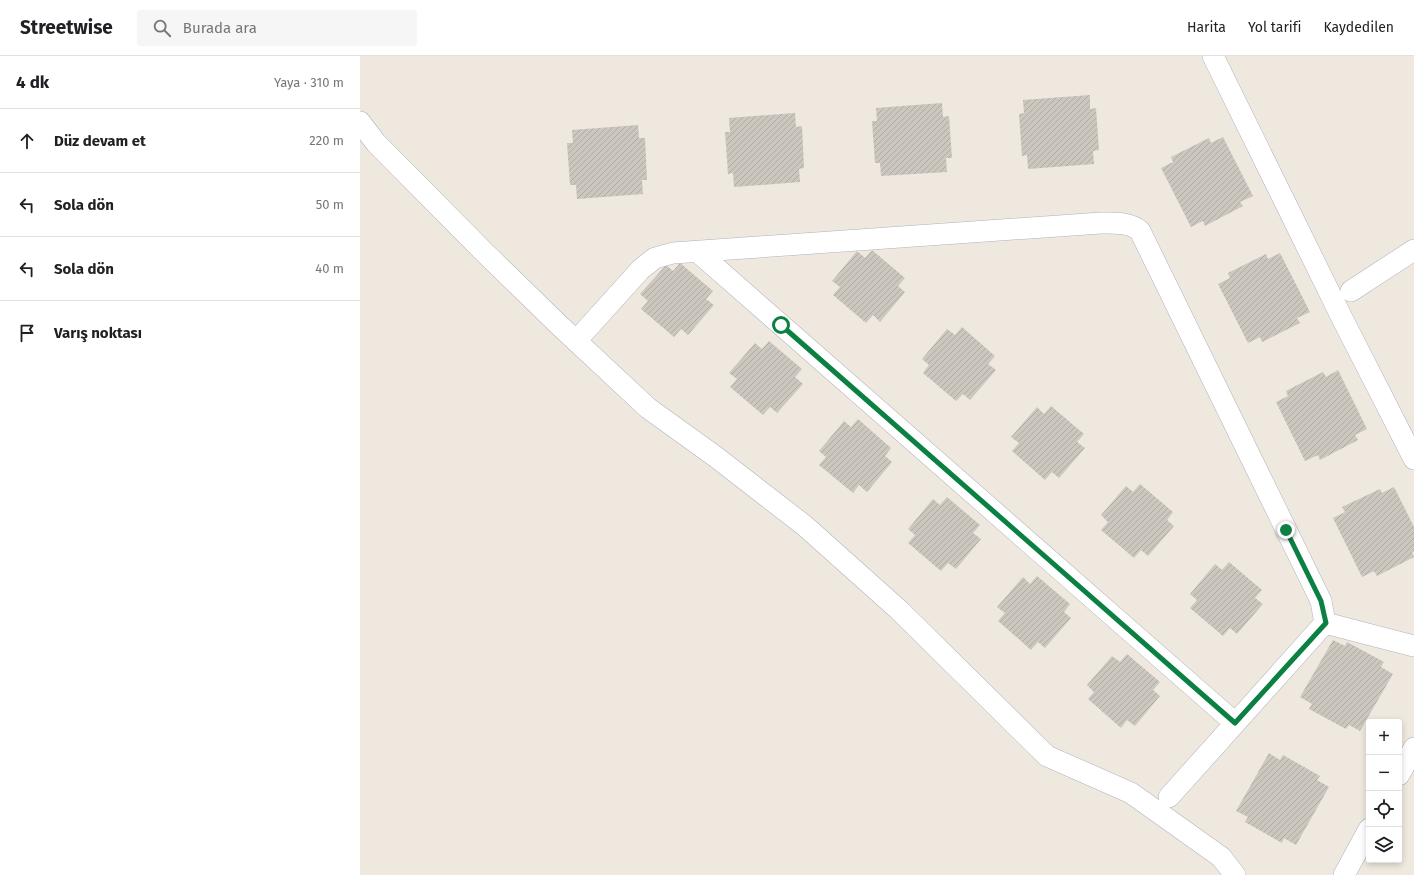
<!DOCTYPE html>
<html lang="tr">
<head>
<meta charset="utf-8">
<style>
  body { margin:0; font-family:"Fira Sans",sans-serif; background:#f6f6f6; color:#202124 }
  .controls { position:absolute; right:12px; bottom:12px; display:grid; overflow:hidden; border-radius:4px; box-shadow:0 2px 6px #0003 }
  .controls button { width:36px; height:36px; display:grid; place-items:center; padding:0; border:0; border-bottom:1px solid #e0e0e0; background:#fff; color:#202124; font:20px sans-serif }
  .stop { position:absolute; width:12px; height:12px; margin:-9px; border:3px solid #0b8043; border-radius:50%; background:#fff }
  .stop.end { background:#0b8043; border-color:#fff; box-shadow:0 1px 4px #0008 }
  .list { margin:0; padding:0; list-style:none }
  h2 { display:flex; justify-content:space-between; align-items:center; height:52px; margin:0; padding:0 16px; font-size:17px }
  h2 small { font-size:13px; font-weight:400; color:#757577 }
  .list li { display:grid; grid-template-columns:26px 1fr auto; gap:12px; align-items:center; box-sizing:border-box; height:64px; padding:0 16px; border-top:1px solid #e0e0e0 }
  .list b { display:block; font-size:15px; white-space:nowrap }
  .list em { font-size:13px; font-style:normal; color:#757577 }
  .icon { flex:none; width:22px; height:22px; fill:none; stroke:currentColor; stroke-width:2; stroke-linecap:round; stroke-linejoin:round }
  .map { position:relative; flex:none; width:1054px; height:819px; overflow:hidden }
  header { display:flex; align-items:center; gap:24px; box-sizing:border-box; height:56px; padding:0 20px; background:#fff; border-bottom:1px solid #e0e0e0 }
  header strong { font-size:19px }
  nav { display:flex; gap:22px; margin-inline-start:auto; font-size:14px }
  .search { width:280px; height:36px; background:#f6f6f6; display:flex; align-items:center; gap:10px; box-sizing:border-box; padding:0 14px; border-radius:4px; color:#757577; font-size:15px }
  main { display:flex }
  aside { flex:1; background:#fff }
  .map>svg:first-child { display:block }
  .building { fill:url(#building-hatch) }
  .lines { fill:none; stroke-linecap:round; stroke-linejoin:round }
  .minor-casing { stroke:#afb3bd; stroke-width:22 }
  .minor { stroke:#fff; stroke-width:21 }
  .route { stroke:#0b8043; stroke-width:5 }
</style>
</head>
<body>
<header>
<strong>Streetwise</strong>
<div class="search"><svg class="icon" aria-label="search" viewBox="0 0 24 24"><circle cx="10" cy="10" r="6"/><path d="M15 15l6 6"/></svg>Burada ara</div>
<nav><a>Harita</a><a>Yol tarifi</a><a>Kaydedilen</a></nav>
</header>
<main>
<aside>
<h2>4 dk<small>Yaya · 310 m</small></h2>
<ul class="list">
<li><svg class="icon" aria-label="ahead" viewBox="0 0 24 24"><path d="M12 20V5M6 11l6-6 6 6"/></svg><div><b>Düz devam et</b></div><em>220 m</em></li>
<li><svg class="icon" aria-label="left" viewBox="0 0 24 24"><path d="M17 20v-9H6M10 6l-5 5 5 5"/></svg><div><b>Sola dön</b></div><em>50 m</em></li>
<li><svg class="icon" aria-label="left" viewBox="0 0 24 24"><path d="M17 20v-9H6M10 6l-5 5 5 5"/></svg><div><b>Sola dön</b></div><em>40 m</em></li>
<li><svg class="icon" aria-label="arrive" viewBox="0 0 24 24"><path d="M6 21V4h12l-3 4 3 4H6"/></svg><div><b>Varış noktası</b></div></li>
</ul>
</aside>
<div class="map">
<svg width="1054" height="819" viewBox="0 0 1054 819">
  <defs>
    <pattern id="building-hatch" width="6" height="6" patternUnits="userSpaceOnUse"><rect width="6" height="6" fill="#cbc6be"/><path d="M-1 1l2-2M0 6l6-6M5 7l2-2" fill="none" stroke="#afaaa4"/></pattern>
  </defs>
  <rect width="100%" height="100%" fill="#efe8df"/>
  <g class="building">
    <polygon points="730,39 730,53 736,52 739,94 733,95 734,108 668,113 667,99 662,100 659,58 664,57 663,44"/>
    <polygon points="582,47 583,61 589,60 592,102 586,102 587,116 521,120 520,107 515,107 512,65 517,65 516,52"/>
    <polygon points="435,57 436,71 442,70 444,112 439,113 440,126 374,131 373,117 368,118 365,76 370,76 369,62"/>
    <polygon points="278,69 279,82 285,82 287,124 282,124 283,138 217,143 216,129 210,129 207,87 213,87 212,74"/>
    <polygon points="863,81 893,140 880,146 883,150 845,170 843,165 831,171 801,112 813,106 811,101 849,82 851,87"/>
    <polygon points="512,194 545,222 538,230 545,236 520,266 513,259 506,267 473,239 480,231 472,225 497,195 505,202"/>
    <polygon points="920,197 950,256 937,262 940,267 902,286 900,281 888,287 858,228 870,222 868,217 906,198 908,203"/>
    <polygon points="320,207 353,235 346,243 354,249 328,279 321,273 314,281 281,253 288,245 280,238 306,209 313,215"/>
    <polygon points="602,271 635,300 628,308 636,314 610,344 603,338 596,345 563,317 569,309 562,303 587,273 595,279"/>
    <polygon points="409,285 442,313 435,321 443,328 417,357 410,351 403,359 370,331 377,323 369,317 395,287 402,293"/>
    <polygon points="978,314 1007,373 995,379 998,384 960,404 958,399 945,405 916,346 928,340 926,335 963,316 966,321"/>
    <polygon points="691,350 724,378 717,386 725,392 699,422 692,416 685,424 652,395 659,387 651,381 677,351 684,358"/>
    <polygon points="498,363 531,392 525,400 532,406 507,436 499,429 493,437 459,409 466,401 459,395 484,365 491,371"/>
    <polygon points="780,428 813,456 807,464 814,470 788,500 781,494 774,502 741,474 748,466 741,459 766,430 773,436"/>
    <polygon points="1034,431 1054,471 1054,495 1052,496 1054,501 1017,520 1014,515 1002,521 973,462 985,456 982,451 1020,433 1022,437"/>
    <polygon points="587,441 620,469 613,477 621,483 596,513 588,507 581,515 548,487 555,479 548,473 573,443 580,449"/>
    <polygon points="869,506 902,534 895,542 903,548 877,578 870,572 863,580 830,552 837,544 830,538 855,508 862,514"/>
    <polygon points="677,520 710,548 704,556 711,562 685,592 678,586 671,594 638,565 645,557 637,551 663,521 670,528"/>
    <polygon points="973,584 985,590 987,586 1024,606 1021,611 1033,618 1000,675 989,669 986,673 949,653 952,648 940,641"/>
    <polygon points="767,598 800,626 793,634 800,640 775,670 767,664 761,672 728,643 734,636 727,629 752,600 760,606"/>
    <polygon points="909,697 920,704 923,699 960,720 957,724 969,731 936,789 924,782 922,787 885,766 888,761 876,755"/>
  </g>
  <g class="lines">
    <g class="minor-casing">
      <g id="minor">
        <polyline points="853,0 983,264 1054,403"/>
        <polyline points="0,66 16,87 123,195 199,269 288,352 356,401 445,470 539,554 687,700 771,737 861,801 875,819"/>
        <polyline points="338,196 875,667"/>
        <polyline points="991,235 1054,194"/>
        <path d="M 216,285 L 281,213 L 295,202 L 313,197 L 741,167 C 753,167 770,166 780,175 L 961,545 L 965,567 L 809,741"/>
        <polyline points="965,567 1054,590"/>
        <polyline points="1039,719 1054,692"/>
        <polyline points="984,819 1009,773"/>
      </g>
    </g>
    <use href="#minor" class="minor"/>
  </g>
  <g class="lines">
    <polyline class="route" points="421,269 875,667 966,567 961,545 926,474"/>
  </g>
</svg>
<div class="controls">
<button>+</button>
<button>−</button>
<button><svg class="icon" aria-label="locate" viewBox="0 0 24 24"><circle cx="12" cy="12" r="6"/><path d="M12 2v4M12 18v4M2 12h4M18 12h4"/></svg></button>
<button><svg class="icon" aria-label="layers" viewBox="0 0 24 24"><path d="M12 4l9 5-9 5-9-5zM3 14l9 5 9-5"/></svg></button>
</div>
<div class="stop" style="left:421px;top:269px"></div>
<div class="stop end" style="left:926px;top:474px"></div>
</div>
</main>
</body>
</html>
